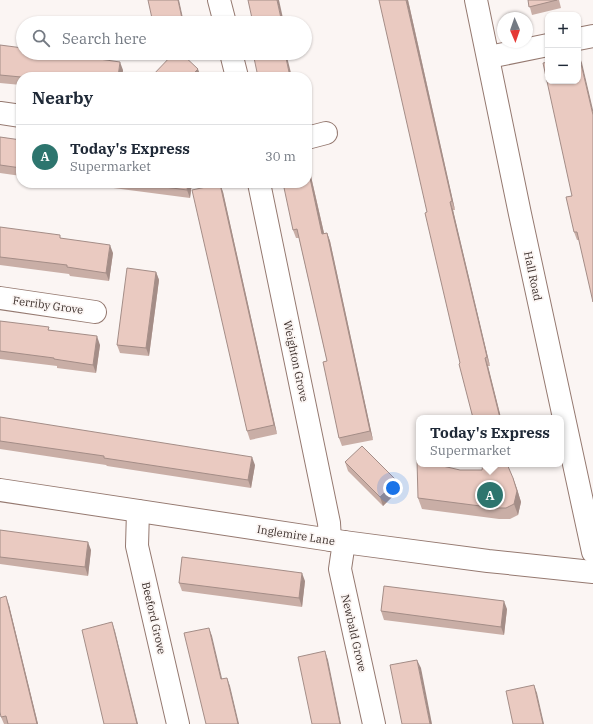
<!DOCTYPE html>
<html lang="en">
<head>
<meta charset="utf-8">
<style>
  body { margin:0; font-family:"IBM Plex Serif",serif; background:#f2f2f3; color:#1f2937 }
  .controls { position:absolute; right:12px; top:12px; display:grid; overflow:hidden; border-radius:8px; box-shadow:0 1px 3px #0004 }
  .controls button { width:36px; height:36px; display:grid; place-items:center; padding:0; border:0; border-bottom:1px solid #e0e1e3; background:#fff; color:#1f2937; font:20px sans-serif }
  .compass { position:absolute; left:497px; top:12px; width:36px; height:36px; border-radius:50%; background:#fff; box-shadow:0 1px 3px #0004; rotate:178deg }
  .you { position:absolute; left:393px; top:488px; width:14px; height:14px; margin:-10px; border:3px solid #fff; border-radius:50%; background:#1a73e8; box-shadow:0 0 0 6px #1a73e833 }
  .badge { display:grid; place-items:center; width:26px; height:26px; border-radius:50%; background:#2d756e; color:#fff; font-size:13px; font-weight:700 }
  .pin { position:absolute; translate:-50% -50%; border:2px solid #fff; box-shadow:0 1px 4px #0006 }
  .popup { position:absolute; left:416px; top:415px; width:148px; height:52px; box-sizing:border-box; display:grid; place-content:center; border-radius:8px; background:#fff; filter:drop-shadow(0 1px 3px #0005); font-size:13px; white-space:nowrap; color:#747a83 }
  .popup b { font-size:15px; color:#1f2937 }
  .popup::after { content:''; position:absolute; left:50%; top:100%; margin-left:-8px; border:8px solid transparent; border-top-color:#fff }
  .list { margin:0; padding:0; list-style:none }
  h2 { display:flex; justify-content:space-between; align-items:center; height:52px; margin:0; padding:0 16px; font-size:17px }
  h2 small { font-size:13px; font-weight:400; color:#747a83 }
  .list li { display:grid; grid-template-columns:26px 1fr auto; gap:12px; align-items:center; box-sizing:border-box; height:64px; padding:0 16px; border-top:1px solid #e0e1e3 }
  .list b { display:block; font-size:15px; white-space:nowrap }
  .list p { margin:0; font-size:13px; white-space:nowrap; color:#747a83 }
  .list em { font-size:13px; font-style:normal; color:#747a83 }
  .icon { flex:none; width:22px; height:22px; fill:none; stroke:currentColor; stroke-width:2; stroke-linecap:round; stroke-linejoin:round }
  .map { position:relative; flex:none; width:593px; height:724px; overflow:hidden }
  .search { position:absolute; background:#fff; box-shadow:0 1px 3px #0004; left:16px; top:16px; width:296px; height:44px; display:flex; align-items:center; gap:10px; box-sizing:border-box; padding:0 14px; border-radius:22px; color:#747a83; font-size:15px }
  .panel { position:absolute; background:#fff; box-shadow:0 1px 3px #0004; left:16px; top:72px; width:296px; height:116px; border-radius:16px }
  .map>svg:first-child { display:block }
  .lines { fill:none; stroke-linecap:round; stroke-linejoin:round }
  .minor-casing { stroke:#957970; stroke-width:24 }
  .tertiary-casing { stroke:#957970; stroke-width:24 }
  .minor { stroke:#fff; stroke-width:22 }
  .tertiary { stroke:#fff; stroke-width:22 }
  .wall { fill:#c9aea6 }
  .shaded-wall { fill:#a48d87 }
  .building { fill:#eacac1; stroke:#a48d87 }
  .labels { text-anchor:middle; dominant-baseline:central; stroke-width:3.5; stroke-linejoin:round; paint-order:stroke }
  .street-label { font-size:11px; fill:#3c302c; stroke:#fbf5f3 }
</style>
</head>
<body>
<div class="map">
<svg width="593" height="724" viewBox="0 0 593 724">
  <rect width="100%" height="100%" fill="#fbf5f3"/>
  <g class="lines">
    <g class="minor-casing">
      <g id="minor">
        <polyline points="219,0 225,23"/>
        <polyline points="578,39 593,36"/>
        <polyline points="231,53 237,77"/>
        <polyline points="489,57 548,45"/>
        <polyline points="0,113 21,116"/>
        <polyline points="307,138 326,133"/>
        <polyline points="259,183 329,523 330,540"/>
        <polyline points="0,298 95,312"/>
        <polyline points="138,511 137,546 178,724"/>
        <polyline points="344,542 340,569 374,724"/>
      </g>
    </g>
    <g class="tertiary-casing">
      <g id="tertiary">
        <polyline points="476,0 520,214 593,552"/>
        <polyline points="0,490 344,542 488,561 593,572"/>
      </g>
    </g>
    <use href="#minor" class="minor"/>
    <use href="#tertiary" class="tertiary"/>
  </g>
  <g class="wall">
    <polygon points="408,0 455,210 453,210 490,366 488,366 501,418 473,418 427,212"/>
    <polygon points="528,0 559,0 561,8 532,15"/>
    <polygon points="0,45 123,70 122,77 21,77 21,85 0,83"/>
    <polygon points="582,63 579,240 577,240 574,232 572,196"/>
    <polygon points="0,137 21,140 21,176 0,173"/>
    <polygon points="307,159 324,233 327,233 330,241 373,440 342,446 339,438 327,361 299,238 296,238 293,230"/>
    <polygon points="75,183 192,183 190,198"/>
    <polygon points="220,184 223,192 277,434 250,440 247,431"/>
    <polygon points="0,227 61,238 113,253 109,281 70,276 69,274 0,265"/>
    <polygon points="156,272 159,280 149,356 120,353 117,345"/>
    <polygon points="0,321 50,330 100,345 96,373 57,368 57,366 0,359"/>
    <polygon points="0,417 255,465 251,488 107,466 106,465 0,449"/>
    <polygon points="345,462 400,489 383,506 348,471"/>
    <polygon points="513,478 517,489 521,502 518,515 510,519 499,519 422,509 418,498"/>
    <polygon points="0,530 91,550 88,576 0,564"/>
    <polygon points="305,581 302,607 182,591 179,583"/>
    <polygon points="9,605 38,724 4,724 1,717"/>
    <polygon points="507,609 504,635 384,620 381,611"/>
  </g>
  <g class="shaded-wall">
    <polygon points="178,0 179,0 184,23 183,23"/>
    <polygon points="277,0 279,0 284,23 282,23"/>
    <polygon points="406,0 408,0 455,210 452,201"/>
    <polygon points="285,53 286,53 292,77 290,77"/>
    <polygon points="579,55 582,63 593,110 593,115"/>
    <polygon points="120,62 123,70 122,77 118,77"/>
    <polygon points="198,69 201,77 190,77"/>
    <polygon points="307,159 326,242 322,234 307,164"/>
    <polygon points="188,183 192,183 190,198 187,190"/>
    <polygon points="220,184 223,192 277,434 274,425"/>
    <polygon points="450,202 453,210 490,366 487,357"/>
    <polygon points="327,233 330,241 373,440 370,431"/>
    <polygon points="110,245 113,253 109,281 106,273"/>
    <polygon points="156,272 159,280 149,356 146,348"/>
    <polygon points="97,336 100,345 96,373 93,365"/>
    <polygon points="485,358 488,366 501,418 500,418"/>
    <polygon points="252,457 255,465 251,488 248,480"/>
    <polygon points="513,478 517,489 521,502 518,515 514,504"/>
    <polygon points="397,481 400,489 383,506 380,497"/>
    <polygon points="88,542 91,550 88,576 85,567"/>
    <polygon points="302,573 305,581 302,607 299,598"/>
    <polygon points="6,596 9,605 38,724 37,724"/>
    <polygon points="504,601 507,609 504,635 501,627"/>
    <polygon points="112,622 115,631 138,724 137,724"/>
    <polygon points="209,628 212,636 224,687 221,679"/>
    <polygon points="325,651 328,660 341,724 340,724"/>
    <polygon points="417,660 421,668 432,724 430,724"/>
    <polygon points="227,678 230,686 239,724 238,724"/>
    <polygon points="534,685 537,693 544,724 543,724"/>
  </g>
  <g class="building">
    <polygon points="148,0 178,0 183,23 153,23"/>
    <polygon points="248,0 277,0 282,23 253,23"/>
    <polygon points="379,0 406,0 452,201 450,202 487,357 485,358 500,418 473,418 459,364 460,363 425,213 427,212"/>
    <polygon points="528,0 557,0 529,7"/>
    <polygon points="0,45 23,48 23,53 57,53 120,62 118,77 21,77 0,75"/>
    <polygon points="174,53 181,53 198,69 190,77 151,77"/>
    <polygon points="253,53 285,53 290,77 258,77"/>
    <polygon points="578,55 579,55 593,115 593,302 577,232 574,232 566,197 572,196 543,63 548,62 548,81 578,81"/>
    <polygon points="0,137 21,140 21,168 0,165"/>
    <polygon points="307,164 322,234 327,233 370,431 339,438 323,362 327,361 297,229 293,230 283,183 307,183"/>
    <polygon points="135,183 188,183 187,190"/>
    <polygon points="220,184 274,425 247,431 192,190"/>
    <polygon points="0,227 60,235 60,238 110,245 106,273 67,267 67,265 0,257"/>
    <polygon points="127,268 156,272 146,348 117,345"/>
    <polygon points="0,321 49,327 48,330 97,336 93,365 54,359 54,358 0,351"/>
    <polygon points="0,417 252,457 248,480 104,458 104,456 0,441"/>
    <polygon points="362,446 397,481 380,497 345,462"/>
    <polygon points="417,460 419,461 419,464 434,464 460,470 482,470 483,464 507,464 513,478 517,491 514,504 506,508 496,508 418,498"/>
    <polygon points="0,530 88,542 85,567 0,557"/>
    <polygon points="182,557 302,573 299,598 179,583"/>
    <polygon points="384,586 504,601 501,627 381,611"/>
    <polygon points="6,596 37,724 8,724 6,716 1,717 0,712 0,598"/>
    <polygon points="112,622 137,724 104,724 82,630"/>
    <polygon points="209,628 221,679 227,678 238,724 206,724 184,633"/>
    <polygon points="325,651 340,724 312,724 298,657"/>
    <polygon points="417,660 430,724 402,724 390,665"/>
    <polygon points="534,685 543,724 513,724 506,691"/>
  </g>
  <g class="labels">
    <g class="street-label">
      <text transform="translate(533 276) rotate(78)">Hall Road</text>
      <text transform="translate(48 305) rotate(8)">Ferriby Grove</text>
      <text transform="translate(296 361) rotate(78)">Weighton Grove</text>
      <text transform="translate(296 535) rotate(9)">Inglemire Lane</text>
      <text transform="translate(154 618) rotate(77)">Beeford Grove</text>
      <text transform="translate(354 633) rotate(77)">Newbald Grove</text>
    </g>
  </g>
</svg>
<div class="controls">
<button>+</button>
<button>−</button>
</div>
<svg class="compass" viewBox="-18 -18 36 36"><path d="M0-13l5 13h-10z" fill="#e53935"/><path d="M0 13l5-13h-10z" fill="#747a83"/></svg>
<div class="you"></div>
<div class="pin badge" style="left:490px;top:495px">A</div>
<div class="popup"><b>Today's Express</b>Supermarket</div>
<div class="search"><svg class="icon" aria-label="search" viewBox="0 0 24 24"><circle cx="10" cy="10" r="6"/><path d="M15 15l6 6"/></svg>Search here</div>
<section class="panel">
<h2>Nearby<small></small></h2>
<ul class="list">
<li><span class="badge">A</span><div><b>Today's Express</b><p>Supermarket</p></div><em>30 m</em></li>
</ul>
</section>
</div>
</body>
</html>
